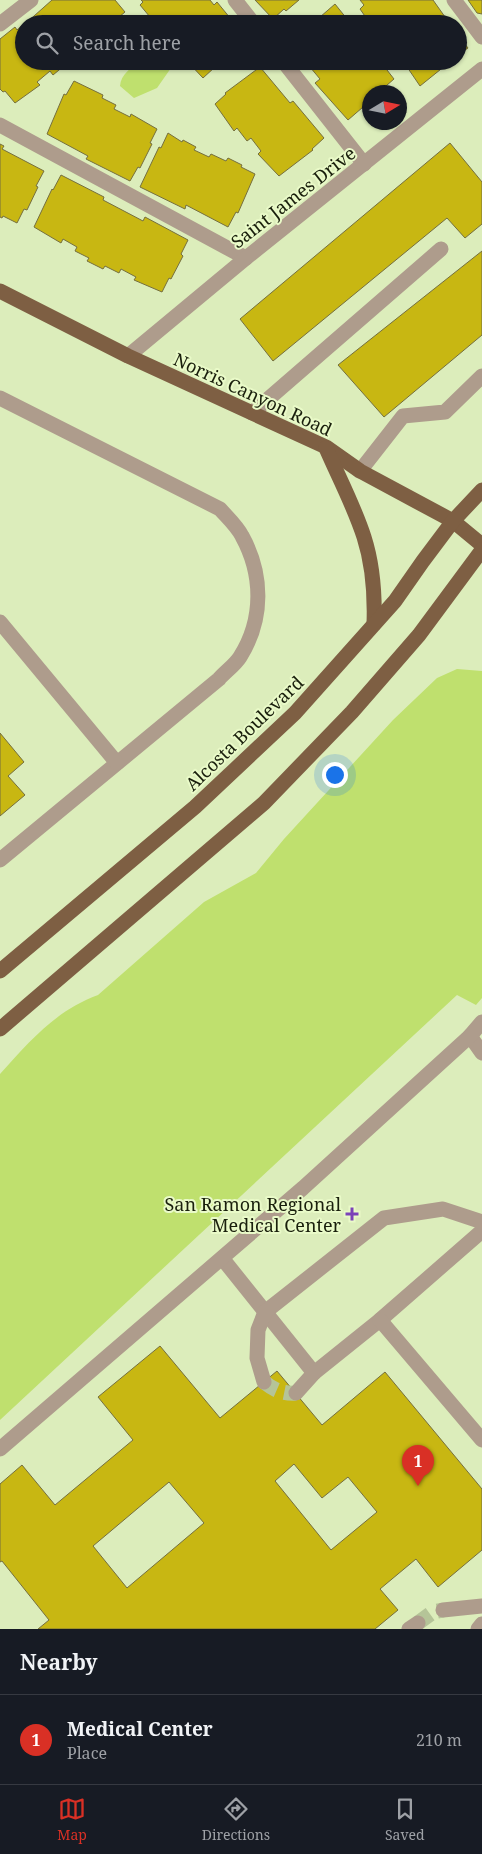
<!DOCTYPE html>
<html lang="en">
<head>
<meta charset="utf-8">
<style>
  body { margin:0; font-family:"Noto Serif",serif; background:#20242c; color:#f1f3f6 }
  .compass { position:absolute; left:362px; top:85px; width:45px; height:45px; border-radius:50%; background:#171b24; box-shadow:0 1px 4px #0004; rotate:80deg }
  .you { position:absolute; left:334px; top:774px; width:18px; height:18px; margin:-12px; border:4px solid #fff; border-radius:50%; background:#1a73e8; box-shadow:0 0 0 8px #1a73e833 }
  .badge { display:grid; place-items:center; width:32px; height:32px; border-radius:50%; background:#d93025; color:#fff; font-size:16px; font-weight:700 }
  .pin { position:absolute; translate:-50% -41px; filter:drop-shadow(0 1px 2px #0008) }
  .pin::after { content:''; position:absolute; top:26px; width:18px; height:15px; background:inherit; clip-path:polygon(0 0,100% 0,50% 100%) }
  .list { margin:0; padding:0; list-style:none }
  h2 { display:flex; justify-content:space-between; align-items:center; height:65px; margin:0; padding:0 20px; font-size:21px }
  h2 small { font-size:16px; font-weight:400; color:#9ea1a6 }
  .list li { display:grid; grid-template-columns:32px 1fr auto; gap:15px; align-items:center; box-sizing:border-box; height:90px; padding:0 20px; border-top:1px solid #363941 }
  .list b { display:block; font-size:19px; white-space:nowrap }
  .list p { margin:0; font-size:16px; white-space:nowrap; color:#9ea1a6 }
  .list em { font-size:16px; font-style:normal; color:#9ea1a6 }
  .icon { flex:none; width:28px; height:28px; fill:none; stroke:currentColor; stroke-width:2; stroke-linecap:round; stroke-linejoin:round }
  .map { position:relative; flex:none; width:482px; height:1629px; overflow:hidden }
  .search { position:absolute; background:#171b24; box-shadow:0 1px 4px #0004; left:15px; right:15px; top:15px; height:55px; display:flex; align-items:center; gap:12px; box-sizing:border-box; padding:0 18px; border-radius:28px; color:#9ea1a6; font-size:19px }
  .sheet { height:155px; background:#171b24 }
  nav { display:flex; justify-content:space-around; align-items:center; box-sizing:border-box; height:70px; border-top:1px solid #363941; background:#171b24; font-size:14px; color:#9ea1a6 }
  nav a { display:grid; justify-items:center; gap:2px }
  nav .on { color:#d93025 }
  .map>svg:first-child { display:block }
  .green { fill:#bfe06e }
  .building { fill:#c8b712; stroke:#756f3f; fill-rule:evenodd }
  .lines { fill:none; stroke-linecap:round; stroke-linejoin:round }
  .minor-tunnel { stroke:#b5c498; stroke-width:15; stroke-dasharray:15 8; stroke-linecap:butt }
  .minor { stroke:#ae9c8c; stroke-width:15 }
  .major { stroke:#7e5f43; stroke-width:15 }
  .poi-dot { fill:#7b42b8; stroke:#e9fac8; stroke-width:2 }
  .labels { text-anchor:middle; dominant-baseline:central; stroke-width:4; stroke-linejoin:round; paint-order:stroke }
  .street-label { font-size:18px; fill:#191f0c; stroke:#e9fac8 }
  .poi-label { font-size:18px; fill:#191f0c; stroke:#e9fac8; text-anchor:end }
</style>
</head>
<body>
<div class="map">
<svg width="482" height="1629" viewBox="0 0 482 1629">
  <rect width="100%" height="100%" fill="#dcedbb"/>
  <g class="green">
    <path d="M 140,61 L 167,61 L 171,68 L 157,88 L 134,98 L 120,86 C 121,74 131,68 140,61 Z"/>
    <path d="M 457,669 L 482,671 L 482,998 L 476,1005 L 457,995 L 0,1420 L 0,1074 C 30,1041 55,1011 98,995 L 204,902 L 256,873 L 284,839 L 393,720 L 437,678 Z"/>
  </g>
  <g class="building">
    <polygon points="52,0 115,0 125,12 113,22 113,24 25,24"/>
    <polygon points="141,0 210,0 214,5 217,2 235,24 150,24 147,20 150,17 140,5 143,2"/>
    <polygon points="255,0 299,0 286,11 284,9 273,19"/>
    <polygon points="360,0 433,0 450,24 364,24 369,22 360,9 364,5"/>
    <polygon points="468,0 482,0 482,14 477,13"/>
    <polygon points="335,4 351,24 312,24"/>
    <polygon points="24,24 24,61 75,61 67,68 65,65 53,75 50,71 37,82 40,85 15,103 5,91 3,92 0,89 0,39 15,27 17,30"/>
    <polygon points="458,35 468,48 458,55"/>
    <polygon points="187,61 226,61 217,69 215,67 203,78"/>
    <polygon points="305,61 380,61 394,79 379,92 370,92 370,101 348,120 315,83 320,79"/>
    <polygon points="403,61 451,61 420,86"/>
    <polygon points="260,67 290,103 293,101 324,138 312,149 313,150 279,176 258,154 261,151 251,138 247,141 237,128 234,131 215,104 226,94 225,93"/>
    <polygon points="74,81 103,95 102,98 116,105 114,109 130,117 131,114 157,129 150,143 152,144 140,168 138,167 130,181 86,159 88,156 47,134 64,94 66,95"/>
    <polygon points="168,133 182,142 183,140 196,147 194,150 209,157 211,154 226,161 228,158 242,165 241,167 255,174 238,213 236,212 228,227 186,205 185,209 140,187 159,147 161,148"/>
    <polygon points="450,143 482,182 482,224 465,238 447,218 273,361 240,319"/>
    <polygon points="0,144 4,146 2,149 44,171 36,186 38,187 27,210 24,209 17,223 3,216 2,218 0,217"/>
    <polygon points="61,175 104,197 103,200 143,221 145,217 188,240 181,254 183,256 171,279 169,278 162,292 134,280 136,277 121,269 119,273 105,266 103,269 87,261 89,258 75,251 77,247 63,239 61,243 34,227 52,189 53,190"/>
    <polygon points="482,251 482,335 384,417 338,365"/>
    <polygon points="0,733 24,762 8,776 25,795 0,816"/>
    <path d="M 160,1346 L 220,1418 L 277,1371 L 322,1425 L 385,1372 L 482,1489 L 482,1550 L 438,1587 L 416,1559 L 380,1589 L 398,1610 L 375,1629 L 38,1629 L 49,1620 L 2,1561 L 0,1562 L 0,1484 L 22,1465 L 55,1505 L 133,1440 L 98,1397 ZM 294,1464 L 322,1498 L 348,1477 L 377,1512 L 331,1550 L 275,1481 ZM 169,1482 L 204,1523 L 127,1588 L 93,1546 Z"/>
  </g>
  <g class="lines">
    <g class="minor-tunnel">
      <path d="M 264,1382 C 274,1390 283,1394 296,1393"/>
      <polyline points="418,1623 433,1612 443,1610"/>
    </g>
    <g class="minor">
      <polyline points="235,0 254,24"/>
      <polyline points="454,0 482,37"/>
      <polyline points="0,24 31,0"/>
      <polyline points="283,61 364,164"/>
      <polyline points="0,125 246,258"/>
      <polyline points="128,356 246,258 482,69"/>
      <path d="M 0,398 L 220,509 C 227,517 237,526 242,536 C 263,574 264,619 240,657 C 235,665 225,672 219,679 L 0,860"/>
      <polyline points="252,413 441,249"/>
      <polyline points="360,471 403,416 445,412 482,376"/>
      <polyline points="0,622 117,763"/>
      <polyline points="470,1036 482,1053"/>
      <polyline points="222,1258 314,1373 380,1320 482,1231"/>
      <polyline points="380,1320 482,1440"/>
      <polyline points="264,1382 257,1358 258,1330 265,1312 384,1218 443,1209 482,1222"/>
      <polyline points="296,1393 314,1373"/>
      <polyline points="0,1449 303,1188 470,1036 482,1022"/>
      <polyline points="443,1610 482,1606"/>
      <polyline points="409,1629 418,1623"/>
      <polyline points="478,1629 482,1624"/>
    </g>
    <g class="major">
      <polyline points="0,291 128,356 326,447 360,471 453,521 482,545"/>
      <path d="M 326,448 C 339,478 354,506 364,537 C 373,565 375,595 374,624"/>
      <polyline points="0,971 195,807 295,713 395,601 423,561 453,521 482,490"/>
      <polyline points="0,1029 264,803 352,712 419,635 482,550"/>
    </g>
  </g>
  <path class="poi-dot" d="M349.5 1206.5h5v5h5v5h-5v5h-5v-5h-5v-5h5z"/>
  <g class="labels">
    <g class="street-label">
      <text transform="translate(293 197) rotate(-38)">Saint James Drive</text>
      <text transform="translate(253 394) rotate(25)">Norris Canyon Road</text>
      <text transform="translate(244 733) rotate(-44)">Alcosta Boulevard</text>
    </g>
    <g class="poi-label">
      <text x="341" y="1204">San Ramon Regional<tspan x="341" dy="21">Medical Center</tspan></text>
    </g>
  </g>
</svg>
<svg class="compass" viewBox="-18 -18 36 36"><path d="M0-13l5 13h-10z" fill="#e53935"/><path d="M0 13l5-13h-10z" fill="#9ea1a6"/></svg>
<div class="you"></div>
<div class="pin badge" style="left:418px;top:1486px">1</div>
<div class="search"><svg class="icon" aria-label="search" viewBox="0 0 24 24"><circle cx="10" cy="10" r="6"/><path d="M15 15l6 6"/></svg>Search here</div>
</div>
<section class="sheet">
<h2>Nearby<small></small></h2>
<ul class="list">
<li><span class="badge">1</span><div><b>Medical Center</b><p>Place</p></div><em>210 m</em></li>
</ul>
</section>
<nav>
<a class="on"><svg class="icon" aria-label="map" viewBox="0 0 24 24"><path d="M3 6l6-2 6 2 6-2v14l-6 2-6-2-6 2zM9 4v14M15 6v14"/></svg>Map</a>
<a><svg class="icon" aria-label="directions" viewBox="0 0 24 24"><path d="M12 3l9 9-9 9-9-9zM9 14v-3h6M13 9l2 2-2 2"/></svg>Directions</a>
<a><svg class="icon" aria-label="saved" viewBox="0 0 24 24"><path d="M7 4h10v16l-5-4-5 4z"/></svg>Saved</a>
</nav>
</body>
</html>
